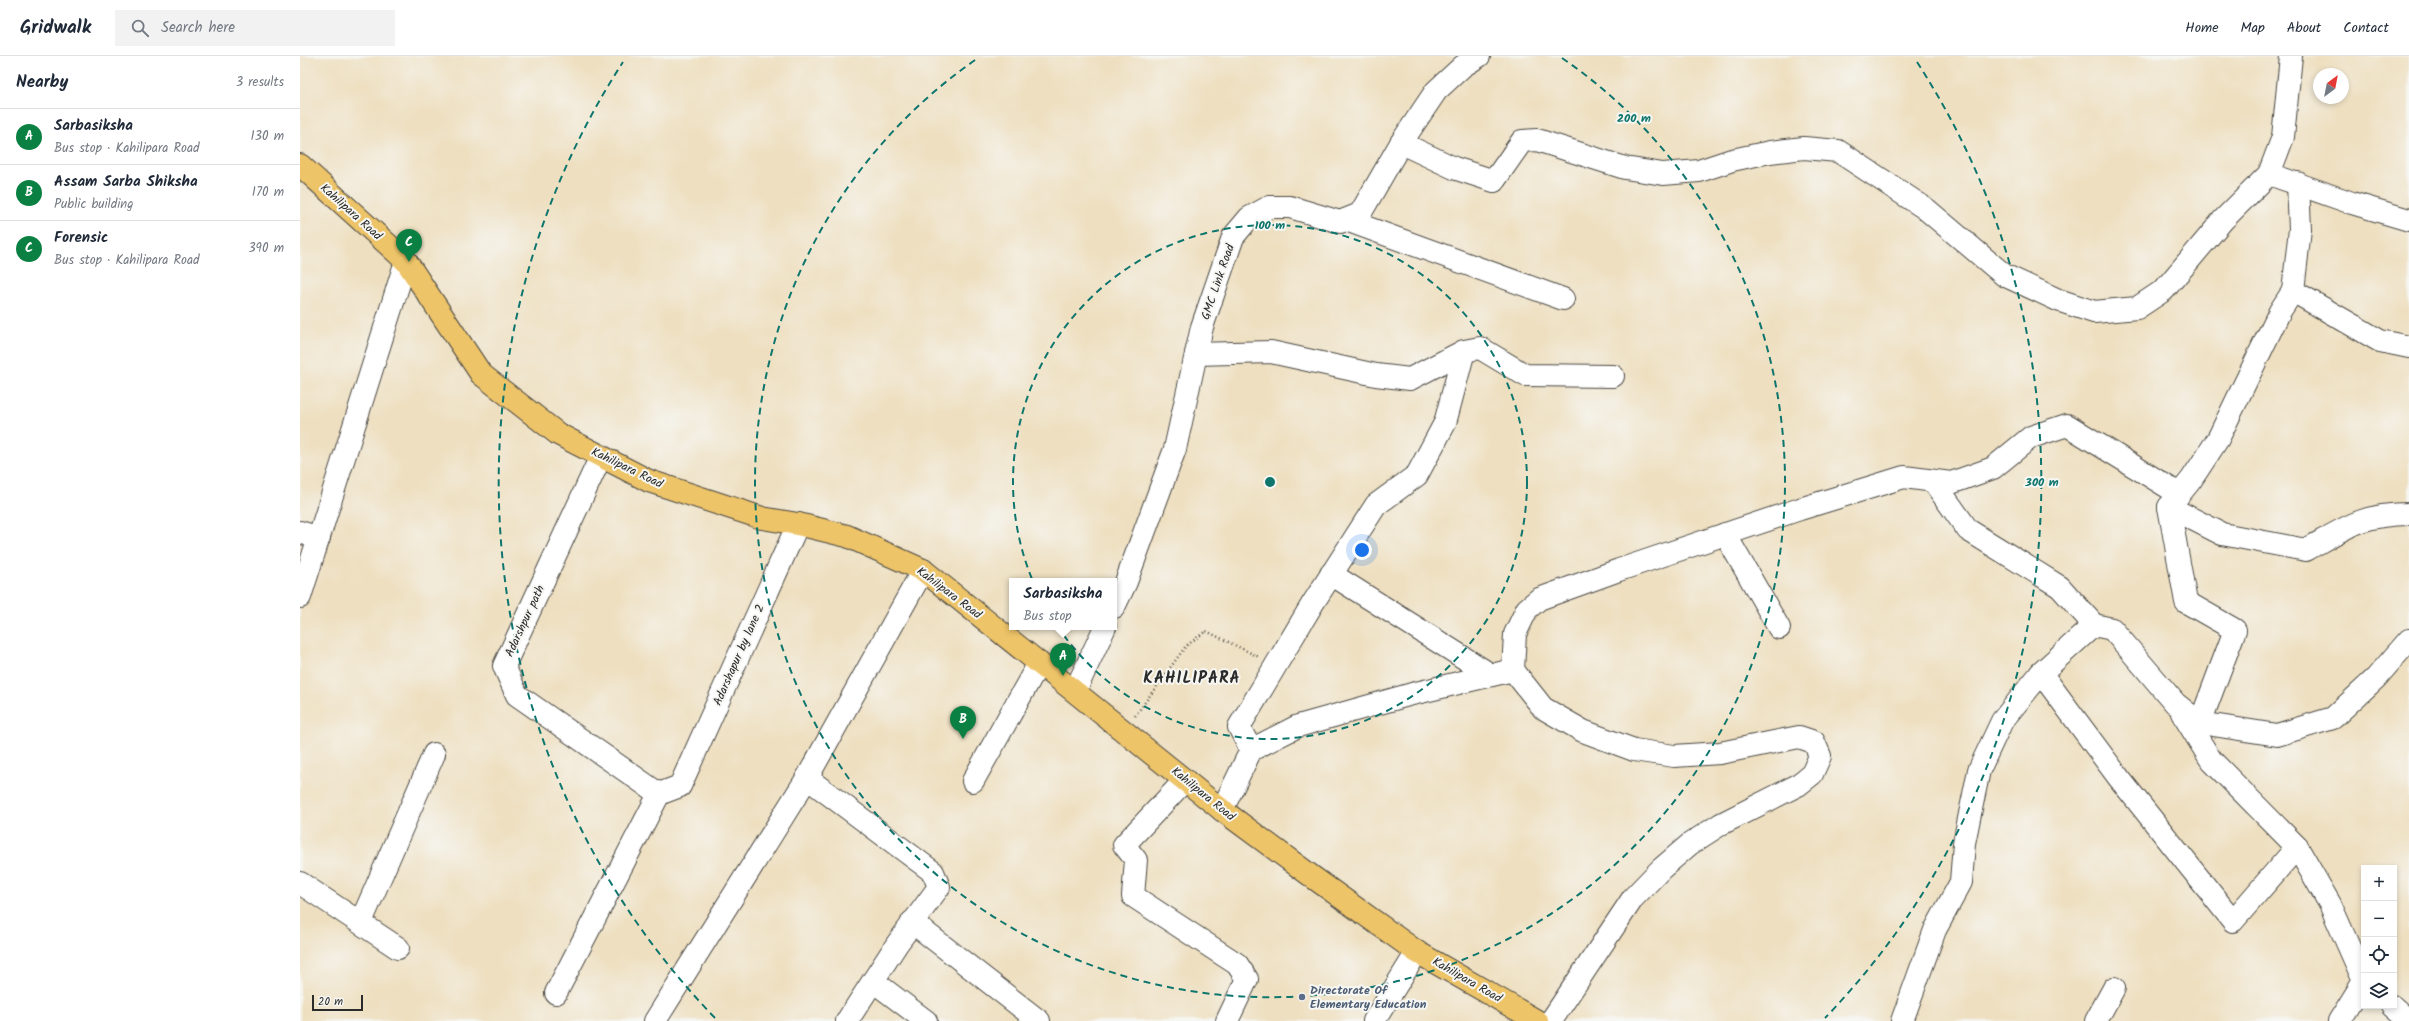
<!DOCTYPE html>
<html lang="en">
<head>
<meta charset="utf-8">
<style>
  body { margin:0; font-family:Kalam,sans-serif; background:#f2f2f3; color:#1f2937 }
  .controls { position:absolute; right:12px; bottom:12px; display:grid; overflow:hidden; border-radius:0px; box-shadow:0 2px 6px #0003 }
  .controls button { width:36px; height:36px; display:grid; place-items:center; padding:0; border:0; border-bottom:1px solid #e0e1e3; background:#fff; color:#1f2937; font:20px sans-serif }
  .compass { position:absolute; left:2013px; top:12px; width:36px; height:36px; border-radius:50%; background:#fff; box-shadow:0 2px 6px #0003; rotate:32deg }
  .scale { position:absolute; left:12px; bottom:10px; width:51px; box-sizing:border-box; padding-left:4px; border:2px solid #2b2b2b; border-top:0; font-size:11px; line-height:14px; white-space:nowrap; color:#2b2b2b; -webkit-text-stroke:3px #f6f6f2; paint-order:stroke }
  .you { position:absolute; left:1062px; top:494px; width:14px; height:14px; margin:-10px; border:3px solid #fff; border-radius:50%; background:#1a73e8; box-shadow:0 0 0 6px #1a73e833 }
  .badge { display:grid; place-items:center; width:26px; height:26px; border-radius:50%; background:#0b8043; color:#fff; font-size:13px; font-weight:700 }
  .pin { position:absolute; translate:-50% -33px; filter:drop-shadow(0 1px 2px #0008) }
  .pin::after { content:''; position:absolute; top:21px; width:14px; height:12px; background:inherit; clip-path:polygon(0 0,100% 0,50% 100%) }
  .popup { position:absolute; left:709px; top:522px; width:108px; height:52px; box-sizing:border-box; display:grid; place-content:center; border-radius:0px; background:#fff; filter:drop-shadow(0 1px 3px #0005); font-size:13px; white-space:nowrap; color:#747a83 }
  .popup b { font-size:15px; color:#1f2937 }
  .popup::after { content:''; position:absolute; left:50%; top:100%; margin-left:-8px; border:8px solid transparent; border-top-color:#fff }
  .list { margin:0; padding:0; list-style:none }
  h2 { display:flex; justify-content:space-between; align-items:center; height:52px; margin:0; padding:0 16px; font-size:17px }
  h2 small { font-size:13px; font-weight:400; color:#747a83 }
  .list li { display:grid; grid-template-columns:26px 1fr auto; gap:12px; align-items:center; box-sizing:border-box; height:56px; padding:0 16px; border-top:1px solid #e0e1e3 }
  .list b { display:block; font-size:15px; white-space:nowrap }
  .list p { margin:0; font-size:13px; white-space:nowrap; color:#747a83 }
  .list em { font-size:13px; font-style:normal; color:#747a83 }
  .icon { flex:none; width:22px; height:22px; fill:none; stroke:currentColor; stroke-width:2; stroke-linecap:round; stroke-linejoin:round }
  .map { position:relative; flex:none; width:2109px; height:965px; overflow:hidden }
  header { display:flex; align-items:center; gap:24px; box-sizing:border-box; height:56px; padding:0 20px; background:#fff; border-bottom:1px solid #e0e1e3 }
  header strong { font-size:19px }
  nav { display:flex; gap:22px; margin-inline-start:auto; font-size:14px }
  .search { width:280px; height:36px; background:#f2f2f3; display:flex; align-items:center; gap:10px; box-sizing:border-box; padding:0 14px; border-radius:0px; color:#747a83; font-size:15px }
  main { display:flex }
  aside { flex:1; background:#fff }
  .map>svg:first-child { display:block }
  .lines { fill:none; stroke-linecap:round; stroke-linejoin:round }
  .minor-casing { stroke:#484641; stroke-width:24 }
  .major-casing { stroke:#484641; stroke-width:24 }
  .path { stroke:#484641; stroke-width:2.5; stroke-dasharray:1 3; stroke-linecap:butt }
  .minor { stroke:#fff; stroke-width:22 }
  .major { stroke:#eec469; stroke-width:22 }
  .ring { fill:none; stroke:#0f766e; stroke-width:2; stroke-dasharray:7 5 }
  .service-dot { fill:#5c6f8a; stroke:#f6f6f2; stroke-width:1.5 }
  .labels { text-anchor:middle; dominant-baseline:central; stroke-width:4; stroke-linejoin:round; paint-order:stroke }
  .street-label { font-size:12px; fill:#2b2b2b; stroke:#f6f6f2 }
  .service-label { font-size:12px; font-weight:bold; fill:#4e5e75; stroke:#f6f6f2; text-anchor:start }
  .district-label { font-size:16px; font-weight:bold; letter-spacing:1px; fill:#2b2b2b; stroke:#f6f6f2 }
  .centre { fill:#0f766e; stroke:#f6f6f2; stroke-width:2 }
  .ring-label { font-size:12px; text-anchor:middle; font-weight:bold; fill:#0f766e; stroke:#f6f6f2; stroke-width:4; stroke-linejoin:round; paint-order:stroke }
</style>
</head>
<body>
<header>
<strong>Gridwalk</strong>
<div class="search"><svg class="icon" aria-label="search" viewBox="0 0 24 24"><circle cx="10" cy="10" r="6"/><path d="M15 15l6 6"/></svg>Search here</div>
<nav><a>Home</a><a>Map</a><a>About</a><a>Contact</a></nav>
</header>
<main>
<aside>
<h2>Nearby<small>3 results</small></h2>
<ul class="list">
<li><span class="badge">A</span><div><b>Sarbasiksha</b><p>Bus stop · Kahilipara Road</p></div><em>130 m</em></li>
<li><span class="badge">B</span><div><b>Assam Sarba Shiksha</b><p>Public building</p></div><em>170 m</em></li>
<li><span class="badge">C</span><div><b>Forensic</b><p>Bus stop · Kahilipara Road</p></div><em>390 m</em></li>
</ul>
</aside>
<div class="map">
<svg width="2109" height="965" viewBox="0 0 2109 965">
  <rect width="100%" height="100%" fill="#f6f6f2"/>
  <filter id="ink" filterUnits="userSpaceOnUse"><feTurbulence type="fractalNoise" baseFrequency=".025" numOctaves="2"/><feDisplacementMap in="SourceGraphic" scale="8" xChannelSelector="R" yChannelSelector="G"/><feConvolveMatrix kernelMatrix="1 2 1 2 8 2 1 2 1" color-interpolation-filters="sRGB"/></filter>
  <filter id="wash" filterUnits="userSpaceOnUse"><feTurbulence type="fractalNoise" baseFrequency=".012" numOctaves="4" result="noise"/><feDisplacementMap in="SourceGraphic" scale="16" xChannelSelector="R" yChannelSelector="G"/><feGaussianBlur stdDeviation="0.9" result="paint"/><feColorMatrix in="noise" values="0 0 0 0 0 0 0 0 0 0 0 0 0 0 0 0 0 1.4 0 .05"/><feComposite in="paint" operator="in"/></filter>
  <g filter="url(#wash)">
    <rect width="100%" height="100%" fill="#eedfc0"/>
  </g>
  <g filter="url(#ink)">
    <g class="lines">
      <g class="minor-casing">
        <g id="minor">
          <polyline points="1101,87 1154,112 1194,125 1222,85 1237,84 1325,112 1363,118 1399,115 1432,104 1470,96 1504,92 1538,95 1626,153 1704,219 1758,244 1794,256 1837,252 1864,234 1923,164 1969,118 2052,147 2109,164"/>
          <polyline points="1969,118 1983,81 1991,0"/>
          <polyline points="1046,164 1263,243"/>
          <polyline points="1993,235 2080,285 2109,291"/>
          <polyline points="896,298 971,296 1076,319 1110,323 1164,295 1180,292 1225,319 1313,320"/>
          <polyline points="301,400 204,610 217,639 359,738 380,730 498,468"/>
          <polyline points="1633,425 1668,474 1760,531 1794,569"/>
          <path d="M 1869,451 L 1922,478 L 2006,494 C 2045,472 2062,458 2109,458"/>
          <polyline points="0,476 19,482"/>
          <polyline points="1425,478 1479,572"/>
          <polyline points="1031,518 1191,619"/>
          <polyline points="0,541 106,205"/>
          <polyline points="814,551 826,526 875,393 902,271 933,181 949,162 969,151 990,151 1040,166 1060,158 1101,87 1136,35 1163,10 1179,0"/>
          <polyline points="1741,617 1819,722 1933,865 1997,791"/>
          <polyline points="775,635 805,571"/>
          <polyline points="1882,657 1911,704 1997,791 2030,848 2064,925 2039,965"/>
          <polyline points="1900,667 1935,574 1886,546 1869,451 1891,424 1918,383 1980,255 1993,235 2000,173 1998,127"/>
          <polyline points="951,694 939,671 1013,547 1076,449 1117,419 1145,367 1164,295"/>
          <polyline points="507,722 633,816 639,831 597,888 547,965"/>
          <polyline points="885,724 824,789 836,804 833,840 937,908 947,923 927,965"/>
          <polyline points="673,725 739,607"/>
          <polyline points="922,754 951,694 998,670 1112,638 1213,614"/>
          <polyline points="0,827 98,892"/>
          <polyline points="61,866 134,698"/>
          <polyline points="612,866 739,965"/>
          <polyline points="573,925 626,965"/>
          <polyline points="256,937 359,738"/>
          <polyline points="2092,950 2109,965"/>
          <polyline points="355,965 507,722 623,514"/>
          <polyline points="1074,965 1117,896"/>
          <polyline points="1251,965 1333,842 1361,813 1390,788 1421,768 1498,729 1512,718 1520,700 1514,686 1499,681 1420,697 1374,700 1334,694 1283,675 1243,652 1213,614 1215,578 1227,553 1239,543 1319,514 1500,453 1604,421 1651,427 1693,412 1731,381 1767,369 1879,438"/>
          <polyline points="1602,965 1635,874 1661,826 1664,787 1679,714 1702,665 1741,617 1794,569 1812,573 1875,647 1900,667 1977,679 2033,662 2076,622 2109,584"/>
          <polyline points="1796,965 1814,932"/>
        </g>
      </g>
      <g class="major-casing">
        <polyline id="major" points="0,109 106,205 181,318 258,378 349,425 462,462 498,468 547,480 623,514 922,754 1014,822 1117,896 1237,965"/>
      </g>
      <polyline class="path" points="835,660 886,590 906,575 959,601"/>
      <use href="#minor" class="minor"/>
      <use href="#major" class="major"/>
    </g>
  </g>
  <g class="ring">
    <circle cx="970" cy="426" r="257"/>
    <path d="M1262 2A515 515 0 1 1 678 2"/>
    <path d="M415 962A772 772 0 0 1 323 6M1617 6A772 772 0 0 1 1525 962"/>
  </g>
  <circle class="service-dot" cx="1002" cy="941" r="4"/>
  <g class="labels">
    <g class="street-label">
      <text transform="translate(51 156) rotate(42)">Kahilipara Road</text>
      <text transform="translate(918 226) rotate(-71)">GMC Link Road</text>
      <text transform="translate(327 412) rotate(26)">Kahilipara Road</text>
      <text transform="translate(649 537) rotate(37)">Kahilipara Road</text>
      <text transform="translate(225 565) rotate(-65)">Adarshpur path</text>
      <text transform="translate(439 599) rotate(-66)">Adarshapur by lane 2</text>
      <text transform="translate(903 738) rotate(39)">Kahilipara Road</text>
      <text transform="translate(1167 924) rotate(30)">Kahilipara Road</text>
    </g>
    <g class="service-label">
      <text x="1010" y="934">Directorate Of<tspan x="1010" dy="14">Elementary Education</tspan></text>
    </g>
    <g class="district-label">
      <text x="892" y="622">KAHILIPARA</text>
    </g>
  </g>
  <circle cx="970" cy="426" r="6" class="centre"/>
  <g class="ring-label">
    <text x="1334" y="66">200 m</text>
    <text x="970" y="173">100 m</text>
    <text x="1742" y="430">300 m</text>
  </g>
</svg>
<div class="controls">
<button>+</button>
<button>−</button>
<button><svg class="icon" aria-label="locate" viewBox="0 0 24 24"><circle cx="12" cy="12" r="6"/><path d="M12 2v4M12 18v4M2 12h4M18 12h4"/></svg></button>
<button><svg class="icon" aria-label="layers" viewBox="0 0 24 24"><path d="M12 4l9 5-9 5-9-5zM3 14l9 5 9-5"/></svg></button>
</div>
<svg class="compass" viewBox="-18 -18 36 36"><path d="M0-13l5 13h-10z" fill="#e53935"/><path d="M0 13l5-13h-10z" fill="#747a83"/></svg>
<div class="scale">20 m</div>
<div class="you"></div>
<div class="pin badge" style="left:763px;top:620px">A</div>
<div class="popup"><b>Sarbasiksha</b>Bus stop</div>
<div class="pin badge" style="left:663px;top:683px">B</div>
<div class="pin badge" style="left:109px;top:206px">C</div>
</div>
</main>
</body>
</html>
